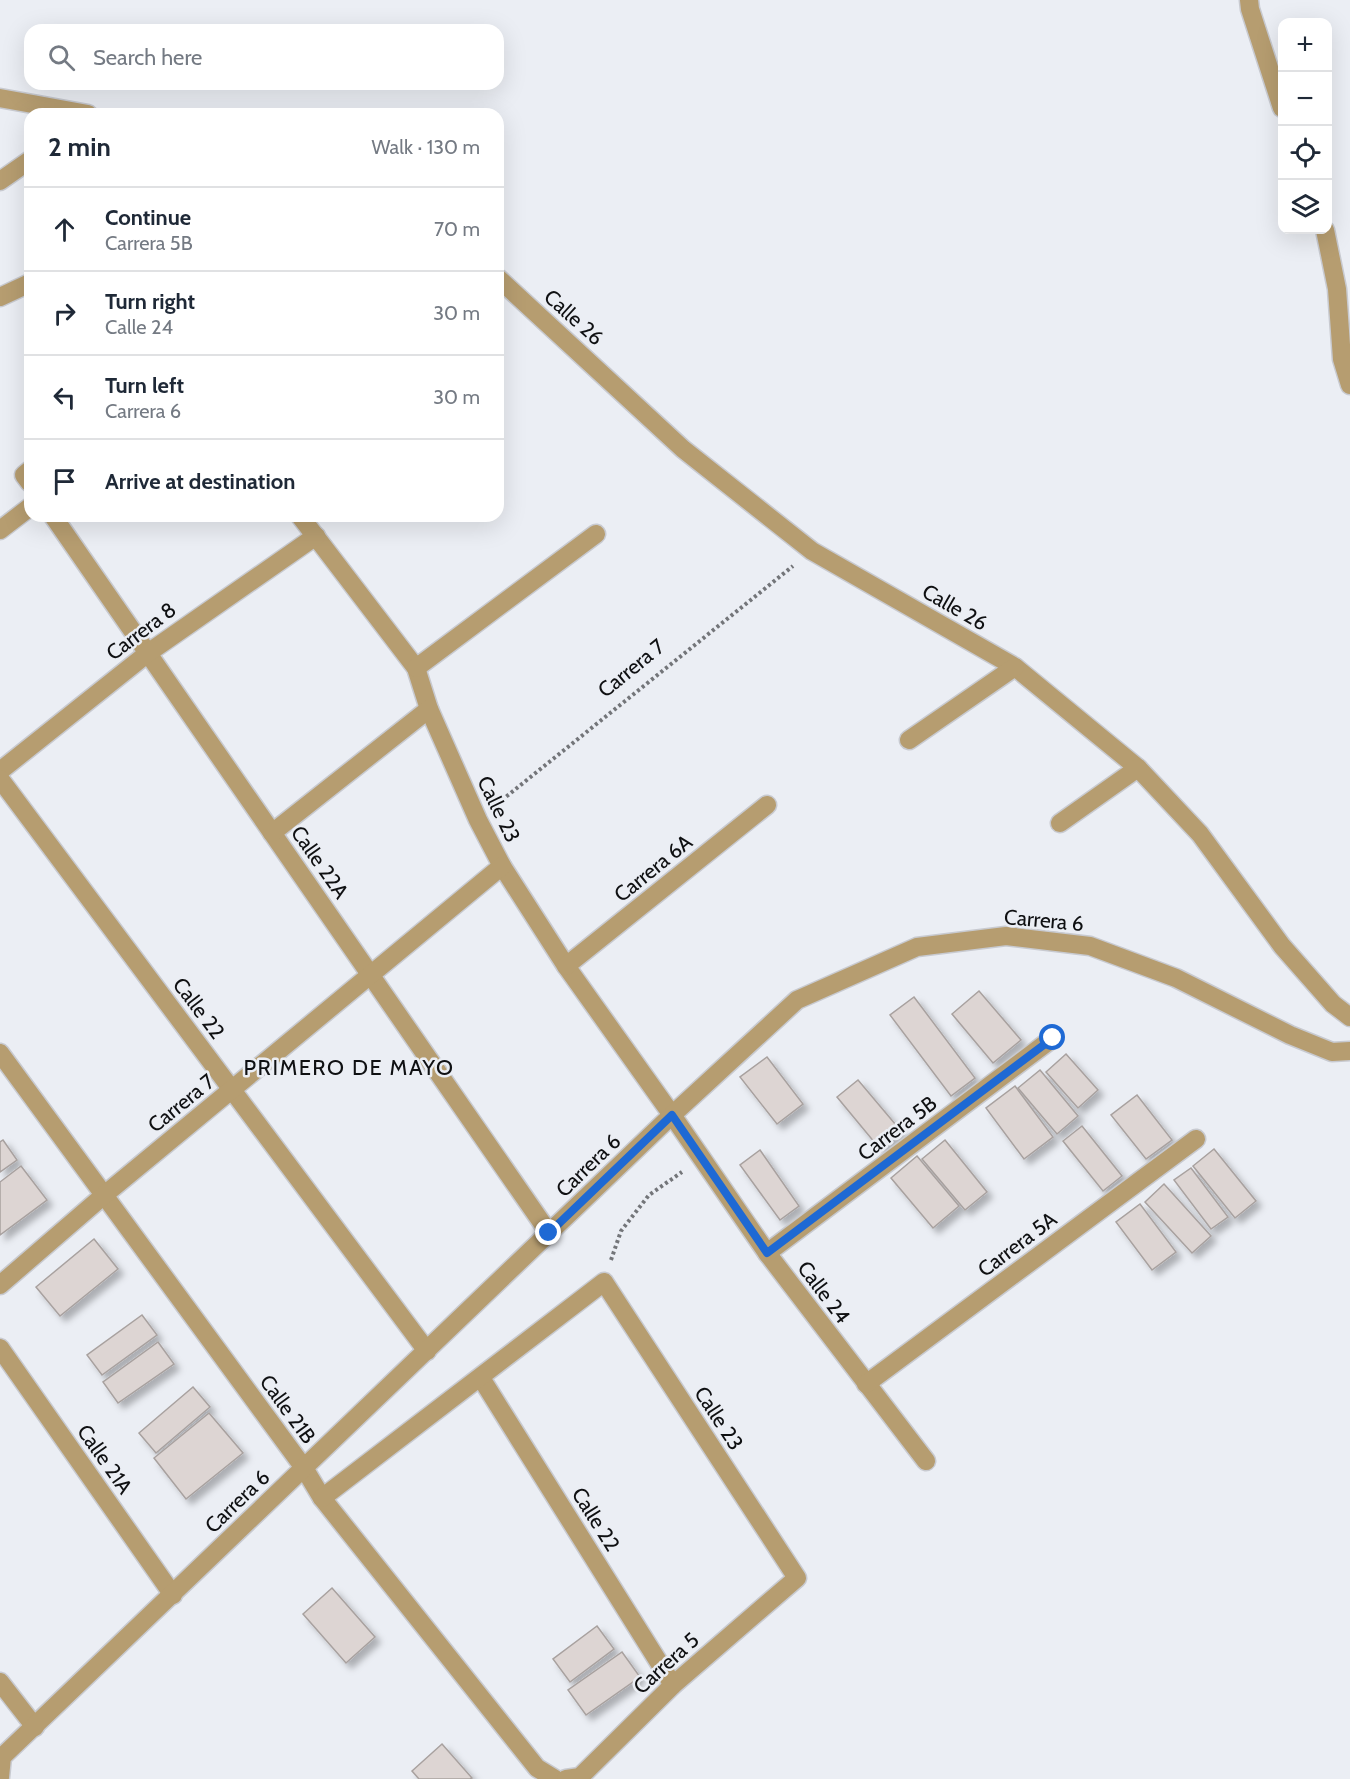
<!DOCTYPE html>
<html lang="en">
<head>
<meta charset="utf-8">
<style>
  body { margin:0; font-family:Cabin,sans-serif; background:#f2f2f3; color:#1f2937 }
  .controls { position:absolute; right:18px; top:18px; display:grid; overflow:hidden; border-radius:12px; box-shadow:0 6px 24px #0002 }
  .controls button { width:54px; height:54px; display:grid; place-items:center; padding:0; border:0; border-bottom:2px solid #e0e1e3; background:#fff; color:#1f2937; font:30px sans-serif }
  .stop { position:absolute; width:18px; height:18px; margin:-14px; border:4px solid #1e69d4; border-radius:50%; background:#fff }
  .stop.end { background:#1e69d4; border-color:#fff; box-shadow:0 2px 6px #0008 }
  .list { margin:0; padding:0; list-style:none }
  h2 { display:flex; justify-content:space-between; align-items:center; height:78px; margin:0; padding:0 24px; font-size:26px }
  h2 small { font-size:20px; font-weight:400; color:#747a83 }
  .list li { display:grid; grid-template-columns:39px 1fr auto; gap:18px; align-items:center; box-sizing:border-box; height:84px; padding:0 24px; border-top:2px solid #e0e1e3 }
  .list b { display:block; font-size:22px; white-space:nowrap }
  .list p { margin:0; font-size:20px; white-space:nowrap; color:#747a83 }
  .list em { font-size:20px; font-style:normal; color:#747a83 }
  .icon { flex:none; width:33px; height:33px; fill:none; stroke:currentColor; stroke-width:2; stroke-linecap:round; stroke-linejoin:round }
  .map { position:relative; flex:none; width:1350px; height:1779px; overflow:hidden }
  .search { position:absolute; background:#fff; box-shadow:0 6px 24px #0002; left:24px; top:24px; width:480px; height:66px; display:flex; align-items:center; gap:15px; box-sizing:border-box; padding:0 21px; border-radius:18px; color:#747a83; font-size:22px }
  .panel { position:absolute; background:#fff; box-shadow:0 6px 24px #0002; left:24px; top:108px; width:480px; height:414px; border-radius:18px }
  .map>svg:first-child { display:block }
  .building { fill:#ddd5d3; stroke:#a8a19f; stroke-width:1.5; filter:url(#shadow) }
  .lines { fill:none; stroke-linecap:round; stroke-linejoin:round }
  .minor-casing { stroke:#c8cad0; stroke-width:21 }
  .path { stroke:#737579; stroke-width:4; stroke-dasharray:3 3; stroke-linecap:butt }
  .minor { stroke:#b69d70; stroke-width:18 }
  .route { stroke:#1e69d4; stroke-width:8 }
  .labels { text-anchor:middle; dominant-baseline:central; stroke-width:5; stroke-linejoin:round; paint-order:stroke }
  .street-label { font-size:21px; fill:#0f1012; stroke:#ebeef4 }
  .neighbourhood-label { font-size:22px; letter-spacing:1.5px; fill:#0f1012; stroke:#ebeef4 }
</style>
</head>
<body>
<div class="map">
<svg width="1350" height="1779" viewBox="0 0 1350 1779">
  <defs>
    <filter id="shadow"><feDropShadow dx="5.5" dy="5.5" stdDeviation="3" flood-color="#0004"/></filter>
  </defs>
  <rect width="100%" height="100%" fill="#ebeef4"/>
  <g class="building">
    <polygon points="979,991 1021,1040 993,1063 952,1014"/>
    <polygon points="914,997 975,1078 951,1096 890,1015"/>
    <polygon points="1066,1054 1098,1090 1078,1108 1046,1072"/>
    <polygon points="767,1057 803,1104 777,1124 740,1077"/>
    <polygon points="1040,1070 1078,1116 1057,1134 1018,1088"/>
    <polygon points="858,1080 901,1131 880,1149 837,1097"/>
    <polygon points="1015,1086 1053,1137 1024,1159 986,1108"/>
    <polygon points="1137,1095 1172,1140 1146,1159 1111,1115"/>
    <polygon points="1082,1126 1122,1176 1103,1191 1063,1141"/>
    <polygon points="3,1140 17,1160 0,1172 0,1142"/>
    <polygon points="945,1140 987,1192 965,1210 922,1159"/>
    <polygon points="1214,1149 1256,1201 1235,1218 1193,1166"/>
    <polygon points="760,1150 799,1206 780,1220 740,1165"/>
    <polygon points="917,1156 959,1206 933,1228 891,1178"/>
    <polygon points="21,1166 47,1200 0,1235 0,1182"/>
    <polygon points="1191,1168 1228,1217 1211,1229 1174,1180"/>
    <polygon points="1164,1184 1211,1236 1192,1253 1145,1202"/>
    <polygon points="1140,1204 1176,1252 1152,1270 1116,1222"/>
    <polygon points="94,1239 118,1269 60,1316 36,1287"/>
    <polygon points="142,1315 157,1335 102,1375 87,1355"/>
    <polygon points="158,1342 174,1364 118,1403 103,1382"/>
    <polygon points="193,1387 210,1407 156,1453 139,1433"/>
    <polygon points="209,1413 243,1453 186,1499 154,1458"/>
    <polygon points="332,1588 375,1637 346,1663 303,1614"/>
    <polygon points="597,1626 614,1649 570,1682 553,1659"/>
    <polygon points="622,1652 640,1677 586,1715 568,1690"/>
    <polygon points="442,1744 472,1778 470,1779 419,1779 412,1771"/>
  </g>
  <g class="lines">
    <g class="minor-casing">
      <g id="minor">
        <polyline points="1249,0 1250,9 1282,108"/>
        <polyline points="0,98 88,114"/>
        <polyline points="0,181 30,160"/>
        <polyline points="1325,230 1337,289 1342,359 1350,385"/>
        <polyline points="498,278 683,449 812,551 1015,667 1138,768 1200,834 1282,946 1333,1004 1350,1017"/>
        <polyline points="0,297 30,283"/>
        <polyline points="30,470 24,475 30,483"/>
        <polyline points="53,516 549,1233"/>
        <polyline points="300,516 416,668 429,709 478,820 502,866 566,966 672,1115 767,1253 926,1461"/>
        <polyline points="0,530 30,507"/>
        <polyline points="416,668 596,534"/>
        <polyline points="909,740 1015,667"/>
        <polyline points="0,771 148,653 316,536"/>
        <polyline points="0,779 427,1351"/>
        <polyline points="1060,823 1138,768"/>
        <polyline points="272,833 429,709"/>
        <polyline points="566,966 767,805"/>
        <polyline points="0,1053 304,1468 322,1498 537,1768 555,1779"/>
        <polyline points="767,1253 1053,1038"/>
        <polyline points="0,1285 103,1196 502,866"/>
        <polyline points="0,1348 173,1595"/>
        <polyline points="481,1378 673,1685"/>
        <polyline points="866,1384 1196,1139"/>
        <polyline points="322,1498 604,1282 797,1578 673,1685 580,1777 566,1779"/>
        <polyline points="0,1682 35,1727"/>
        <polyline points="0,1777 2,1757 672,1115 797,1000 917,947 1006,936 1090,946 1176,978 1290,1035 1332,1052 1350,1051"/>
      </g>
    </g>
    <g class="path">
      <polyline points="497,804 793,566"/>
      <polyline points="611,1260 621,1231 649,1195 682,1172"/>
    </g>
    <use href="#minor" class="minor"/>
  </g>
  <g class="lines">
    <polyline class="route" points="549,1233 672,1115 767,1253 1053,1038"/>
  </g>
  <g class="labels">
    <g class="street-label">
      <text transform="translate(574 317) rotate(42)">Calle 26</text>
      <text transform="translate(955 607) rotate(30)">Calle 26</text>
      <text transform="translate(141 631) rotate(-37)">Carrera 8</text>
      <text transform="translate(631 668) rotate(-39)">Carrera 7</text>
      <text transform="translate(499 809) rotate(64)">Calle 23</text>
      <text transform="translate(320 862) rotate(55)">Calle 22A</text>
      <text transform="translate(653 868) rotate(-39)">Carrera 6A</text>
      <text transform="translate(1044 920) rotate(5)">Carrera 6</text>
      <text transform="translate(199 1008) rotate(53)">Calle 22</text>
      <text transform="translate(181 1103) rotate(-39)">Carrera 7</text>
      <text transform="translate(897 1128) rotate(-37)">Carrera 5B</text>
      <text transform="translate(588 1165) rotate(-44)">Carrera 6</text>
      <text transform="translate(1017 1244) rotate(-37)">Carrera 5A</text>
      <text transform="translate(824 1292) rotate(53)">Calle 24</text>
      <text transform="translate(288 1409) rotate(54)">Calle 21B</text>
      <text transform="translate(719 1418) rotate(57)">Calle 23</text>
      <text transform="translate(105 1459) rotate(55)">Calle 21A</text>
      <text transform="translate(237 1501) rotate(-44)">Carrera 6</text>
      <text transform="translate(596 1519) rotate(58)">Calle 22</text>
      <text transform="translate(666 1663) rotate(-42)">Carrera 5</text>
    </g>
    <g class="neighbourhood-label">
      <text x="349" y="1067">PRIMERO DE MAYO</text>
    </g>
  </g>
</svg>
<div class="controls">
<button>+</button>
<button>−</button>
<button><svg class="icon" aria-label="locate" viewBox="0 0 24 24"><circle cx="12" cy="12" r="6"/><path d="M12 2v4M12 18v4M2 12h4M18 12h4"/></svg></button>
<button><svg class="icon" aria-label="layers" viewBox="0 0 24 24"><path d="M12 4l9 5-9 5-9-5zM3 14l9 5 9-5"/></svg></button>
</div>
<div class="stop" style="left:1053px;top:1038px"></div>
<div class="stop end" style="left:549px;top:1233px"></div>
<div class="search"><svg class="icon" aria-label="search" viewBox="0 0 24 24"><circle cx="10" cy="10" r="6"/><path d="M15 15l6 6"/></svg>Search here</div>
<section class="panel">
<h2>2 min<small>Walk · 130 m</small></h2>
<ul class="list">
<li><svg class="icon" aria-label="ahead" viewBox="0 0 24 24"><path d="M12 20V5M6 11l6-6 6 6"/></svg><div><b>Continue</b><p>Carrera 5B</p></div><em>70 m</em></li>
<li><svg class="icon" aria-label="right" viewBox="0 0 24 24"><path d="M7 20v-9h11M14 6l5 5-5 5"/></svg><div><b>Turn right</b><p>Calle 24</p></div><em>30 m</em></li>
<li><svg class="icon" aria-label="left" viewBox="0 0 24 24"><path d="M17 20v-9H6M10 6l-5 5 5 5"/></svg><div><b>Turn left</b><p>Carrera 6</p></div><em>30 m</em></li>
<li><svg class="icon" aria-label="arrive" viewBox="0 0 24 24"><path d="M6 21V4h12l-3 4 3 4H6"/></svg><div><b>Arrive at destination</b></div></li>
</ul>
</section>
</div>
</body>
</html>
